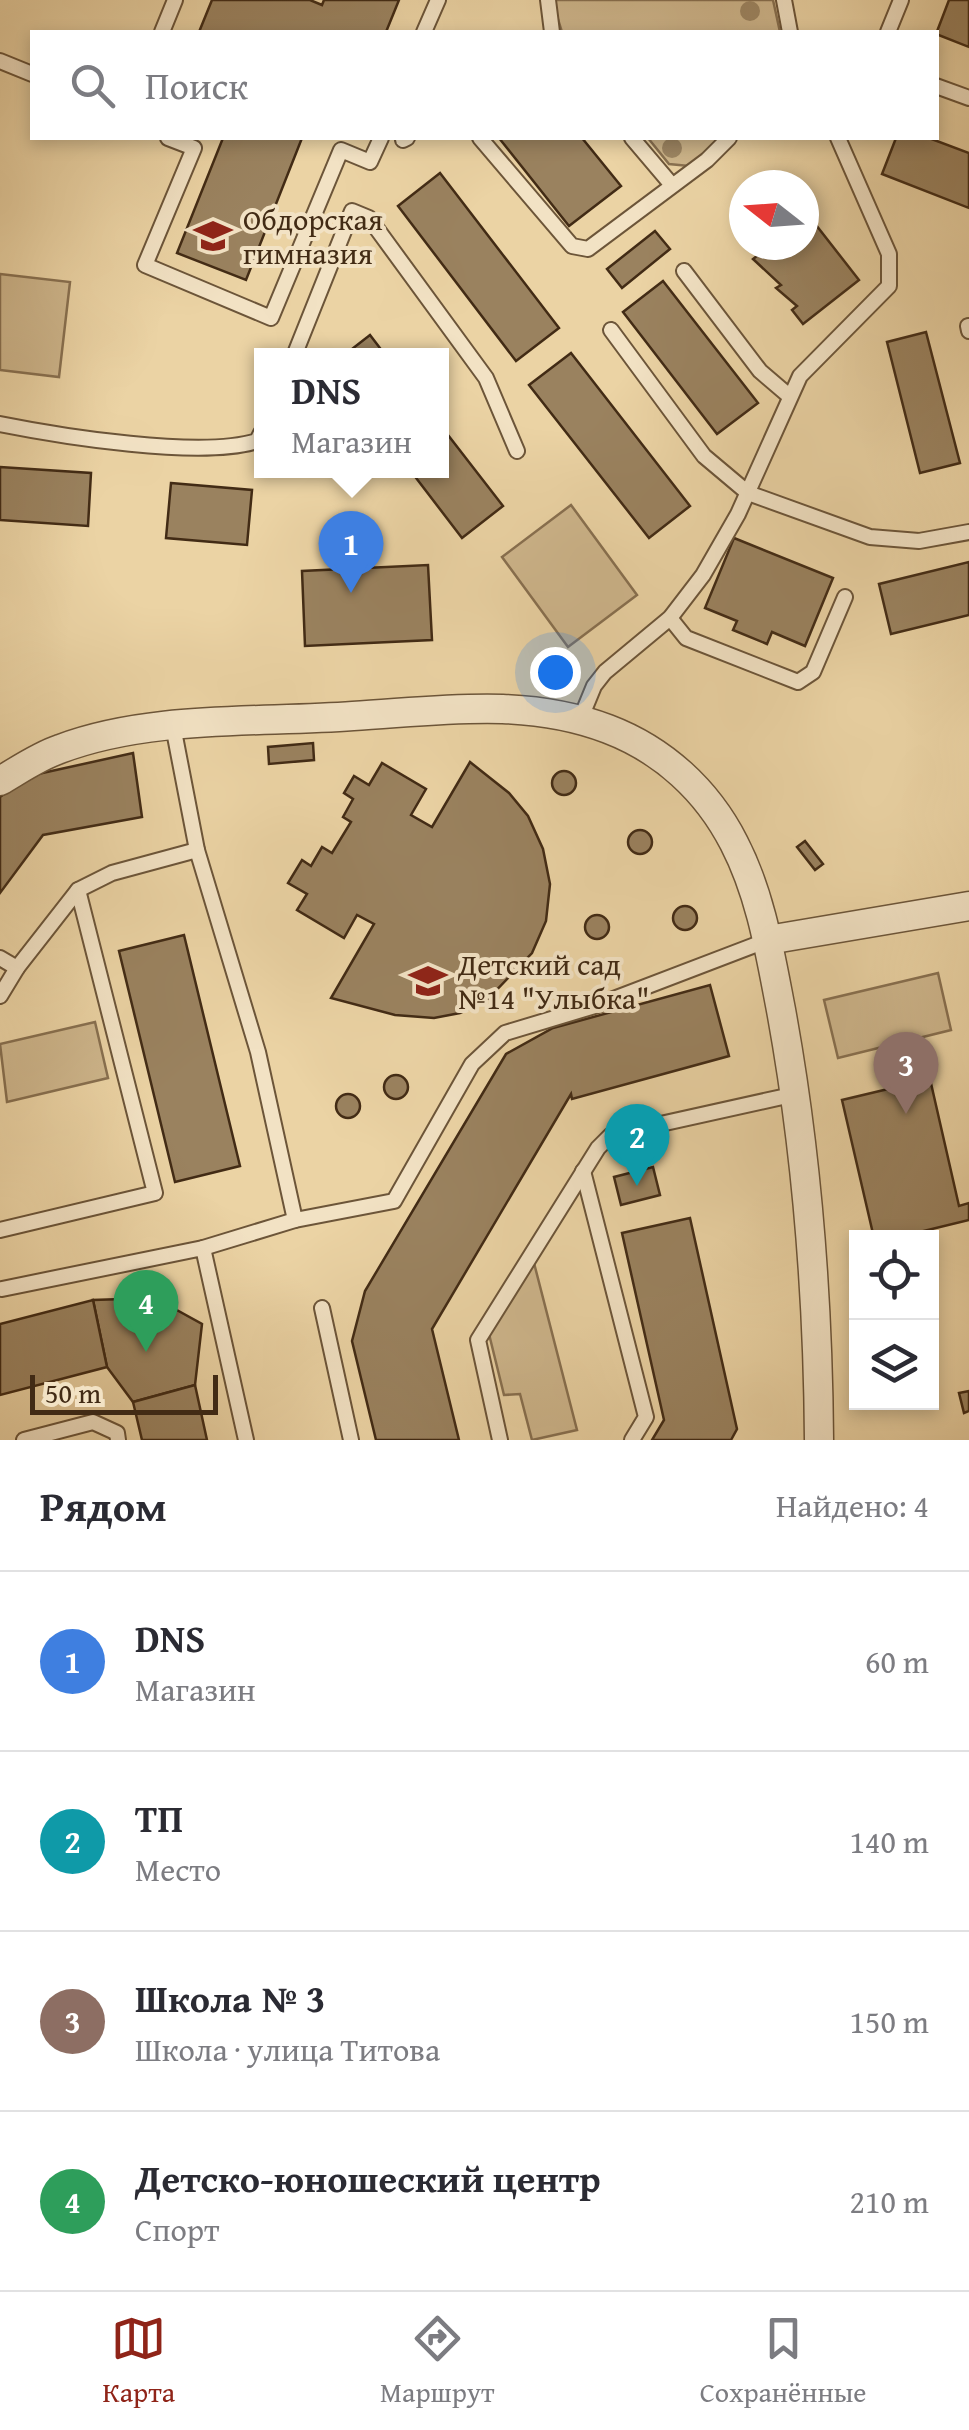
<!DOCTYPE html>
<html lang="ru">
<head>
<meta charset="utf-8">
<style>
  body { margin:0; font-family:"Gentium Book Plus",serif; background:#f2f2f3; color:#2b2b33 }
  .controls { position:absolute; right:30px; bottom:30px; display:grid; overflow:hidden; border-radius:0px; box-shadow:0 5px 15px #0003 }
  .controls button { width:90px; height:90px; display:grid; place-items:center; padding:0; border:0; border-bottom:2px solid #e1e1e2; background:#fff; color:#2b2b33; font:50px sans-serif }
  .compass { position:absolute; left:729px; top:170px; width:90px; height:90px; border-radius:50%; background:#fff; box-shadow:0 5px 15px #0003; rotate:287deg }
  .scale { position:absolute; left:30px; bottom:25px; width:188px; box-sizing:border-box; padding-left:10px; border:5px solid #422b15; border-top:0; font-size:28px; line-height:35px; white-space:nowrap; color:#422b15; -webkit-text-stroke:8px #f2e2c4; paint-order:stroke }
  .you { position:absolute; left:555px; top:672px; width:35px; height:35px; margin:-25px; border:8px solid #fff; border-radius:50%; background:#1a73e8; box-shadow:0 0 0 15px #1a73e833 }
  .badge { display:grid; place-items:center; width:65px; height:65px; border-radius:50%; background:#8f2418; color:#fff; font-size:32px; font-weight:700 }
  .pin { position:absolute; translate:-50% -82px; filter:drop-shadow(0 2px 5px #0008) }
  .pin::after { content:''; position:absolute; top:52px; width:35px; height:30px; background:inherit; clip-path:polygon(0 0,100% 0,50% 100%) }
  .popup { position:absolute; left:254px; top:348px; width:195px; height:130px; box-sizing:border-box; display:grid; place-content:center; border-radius:0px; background:#fff; filter:drop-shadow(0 2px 8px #0005); font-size:32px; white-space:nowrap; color:#7c7c81 }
  .popup b { font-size:38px; color:#2b2b33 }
  .popup::after { content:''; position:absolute; left:50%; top:100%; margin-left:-20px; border:20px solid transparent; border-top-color:#fff }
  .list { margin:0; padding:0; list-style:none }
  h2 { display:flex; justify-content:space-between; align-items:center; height:130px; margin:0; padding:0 40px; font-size:42px }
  h2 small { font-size:32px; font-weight:400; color:#7c7c81 }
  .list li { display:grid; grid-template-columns:65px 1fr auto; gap:30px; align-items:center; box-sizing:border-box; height:180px; padding:0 40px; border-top:2px solid #e1e1e2 }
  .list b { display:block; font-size:38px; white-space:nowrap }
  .list p { margin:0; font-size:32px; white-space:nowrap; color:#7c7c81 }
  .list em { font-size:32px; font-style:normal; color:#7c7c81 }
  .icon { flex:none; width:55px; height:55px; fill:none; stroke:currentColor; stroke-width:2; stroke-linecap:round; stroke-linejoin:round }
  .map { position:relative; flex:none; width:969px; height:1440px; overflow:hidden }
  .search { position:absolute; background:#fff; box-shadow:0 5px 15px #0003; left:30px; right:30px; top:30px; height:110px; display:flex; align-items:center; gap:25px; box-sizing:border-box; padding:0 35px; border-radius:0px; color:#7c7c81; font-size:38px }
  .sheet { height:850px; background:#fff }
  nav { display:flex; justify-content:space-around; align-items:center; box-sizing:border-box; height:140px; border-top:2px solid #e1e1e2; background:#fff; font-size:28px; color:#7c7c81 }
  nav a { display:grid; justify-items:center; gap:5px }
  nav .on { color:#8f2418 }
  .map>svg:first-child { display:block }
  .park { fill:#ceb68c; stroke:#887050; stroke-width:2.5 }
  .building { fill:#9a825f; stroke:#422b15; stroke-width:2.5 }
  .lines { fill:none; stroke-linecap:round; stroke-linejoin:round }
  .lane-casing { stroke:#6c5539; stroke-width:18 }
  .street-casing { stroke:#6c5539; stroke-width:31 }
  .lane { stroke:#f2e2c4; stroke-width:14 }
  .street { stroke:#f2e2c4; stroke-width:28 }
  .tree { fill:#9d8663 }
  .labels { text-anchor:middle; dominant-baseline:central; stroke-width:8; stroke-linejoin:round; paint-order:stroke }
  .poi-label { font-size:30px; fill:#422b15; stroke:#f2e2c4; text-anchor:start }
</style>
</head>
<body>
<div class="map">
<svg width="969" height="1440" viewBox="0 0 969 1440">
  <rect width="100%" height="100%" fill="#ebd3a4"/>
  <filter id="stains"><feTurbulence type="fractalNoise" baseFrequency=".002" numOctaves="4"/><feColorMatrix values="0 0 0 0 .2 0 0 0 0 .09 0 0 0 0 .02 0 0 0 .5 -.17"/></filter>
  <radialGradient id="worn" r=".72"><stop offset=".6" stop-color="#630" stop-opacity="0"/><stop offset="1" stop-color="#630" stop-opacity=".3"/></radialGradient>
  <g class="park">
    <polygon points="552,0 773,0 780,32 562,32"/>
    <polygon points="648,138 726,138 689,166 669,164"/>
    <polygon points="0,274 70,282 59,377 0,370"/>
    <polygon points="571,505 637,595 568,647 502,557"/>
    <polygon points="938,973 951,1030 838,1058 824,1000"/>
    <polygon points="95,1022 108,1078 7,1102 0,1044"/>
    <polygon points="534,1263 577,1430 532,1440 520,1394 504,1395 489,1334"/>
  </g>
  <g class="building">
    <polygon points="212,0 310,0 322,5 324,0 399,0 386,32 199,32"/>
    <polygon points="949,0 969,0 969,47 936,34"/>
    <polygon points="223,138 302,138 246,280 177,253"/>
    <polygon points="499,138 582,138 621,186 569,226"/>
    <polygon points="896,138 929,138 969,153 969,208 882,174"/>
    <polygon points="440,173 559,328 516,361 398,206"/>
    <polygon points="809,216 859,280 803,324 792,310 797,306 776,288 781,285 753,259 771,245 804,245 804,220"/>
    <polygon points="655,231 670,249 622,288 607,269"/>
    <polygon points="663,281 758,403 717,434 623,312"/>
    <polygon points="926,332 960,463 920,473 887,342"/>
    <polygon points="370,335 386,356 343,356"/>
    <polygon points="571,353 690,506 649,538 529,385"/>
    <polygon points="441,426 503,506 462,538 410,470 441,470"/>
    <polygon points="0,467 91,473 88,526 0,520"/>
    <polygon points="171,483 252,490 247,545 166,538"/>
    <polygon points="734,538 833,578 805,646 772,632 767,644 733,630 737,621 705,608"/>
    <polygon points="969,562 969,615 891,634 879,584"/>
    <polygon points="428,565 432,640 305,646 302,571"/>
    <polygon points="313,743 314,760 269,764 268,747"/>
    <polygon points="133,753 142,817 43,835 0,893 0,797 29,776"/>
    <polygon points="470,762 509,793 528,816 543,849 550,884 546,921 532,953 486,1001 460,1013 434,1018 395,1015 331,998 374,924 357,915 344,938 297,910 307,894 288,883 302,860 311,866 322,847 332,853 351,822 343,817 353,799 344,793 354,776 369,785 382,763 426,789 411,815 432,827"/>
    <circle cx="564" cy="783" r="12"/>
    <circle cx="640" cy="842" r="12"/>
    <polygon points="805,841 823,864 815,870 797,847"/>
    <circle cx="685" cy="918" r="12"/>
    <circle cx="597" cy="927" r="12"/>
    <polygon points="184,935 240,1166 175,1182 119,951"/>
    <polygon points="710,985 729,1056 572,1099 571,1094 432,1329 459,1440 376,1440 352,1341 365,1291 506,1054 553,1028"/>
    <circle cx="396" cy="1087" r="12"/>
    <polygon points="930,1079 959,1206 969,1203 969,1220 895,1238 874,1238 842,1100"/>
    <circle cx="348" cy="1106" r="12"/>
    <polygon points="653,1167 660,1195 621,1205 614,1177"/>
    <polygon points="690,1218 737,1429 731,1440 652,1440 664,1420 622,1233"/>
    <polygon points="155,1298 202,1324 195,1385 133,1402 107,1367 93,1300"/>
    <polygon points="93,1300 107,1367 0,1395 0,1324"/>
    <polygon points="195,1385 207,1440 142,1440 133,1402"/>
    <polygon points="969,1391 969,1411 964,1413 959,1393"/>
  </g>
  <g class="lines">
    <g class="lane-casing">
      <g id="lane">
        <polyline points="548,0 552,32"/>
        <polyline points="784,0 790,32"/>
        <polyline points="162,32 175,0"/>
        <polyline points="424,32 438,0"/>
        <polyline points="888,32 901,0"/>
        <polyline points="0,61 32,74"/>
        <polyline points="936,86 969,98"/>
        <polyline points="168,138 194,148 145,265 271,318 341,150 370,162 381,138"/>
        <polyline points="480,138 572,246 588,249 707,160 729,138"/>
        <polyline points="632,138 671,184"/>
        <polyline points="403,140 407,138"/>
        <polyline points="684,271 760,371 788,395"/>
        <polyline points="968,326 969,331"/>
        <polyline points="611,330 704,456 748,493 870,537 919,541 969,532"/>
        <polyline points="294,356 352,211 369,218 486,378 517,451"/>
        <path d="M 0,424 C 60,436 201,459 257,441 L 261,433"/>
        <polyline points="670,618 686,638 798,682 813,672 845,597"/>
        <polyline points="580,720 594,686 605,672 670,618 703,575 738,514 800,376 889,286 889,254 838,138"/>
        <polyline points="173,726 197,850 258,1052 295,1220 203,1248"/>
        <polyline points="0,958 17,968 0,996"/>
        <polyline points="17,968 78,890 112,873 197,850"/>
        <polyline points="583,1171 646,1417 632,1440"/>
        <polyline points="295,1220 394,1201 472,1064 505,1033 598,1005 768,940"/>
        <polyline points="0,1230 155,1193 78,890"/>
        <polyline points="2,1289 203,1248 246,1440"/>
        <polyline points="322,1308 351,1440"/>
        <polyline points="24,1440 93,1422 117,1433 118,1440"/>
        <polyline points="500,1440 478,1340 598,1148 611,1135 796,1094"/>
      </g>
    </g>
    <g class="street-casing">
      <g id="street">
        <path d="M 0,781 C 19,770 39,756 60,749 C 150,715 258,723 353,716 C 439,711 525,697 608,729 C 663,750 707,790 734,843 C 761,895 770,953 781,1010 C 807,1152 818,1296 819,1440"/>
        <polyline points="768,940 969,906"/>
      </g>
    </g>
    <use href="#lane" class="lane"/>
    <use href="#street" class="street"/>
  </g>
  <g class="tree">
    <circle cx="750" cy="11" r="10"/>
    <circle cx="672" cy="148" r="10"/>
  </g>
  <defs>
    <g id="school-bare" transform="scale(3)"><path d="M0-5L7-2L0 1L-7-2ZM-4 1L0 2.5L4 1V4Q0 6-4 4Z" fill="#8f2418" stroke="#f2e2c4" stroke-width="2.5" paint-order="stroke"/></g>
  </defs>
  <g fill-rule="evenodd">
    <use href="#school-bare" x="213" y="236"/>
    <use href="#school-bare" x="428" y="981"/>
  </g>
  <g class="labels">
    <g class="poi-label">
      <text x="243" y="219">Обдорская<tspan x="243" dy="34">гимназия</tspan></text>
      <text x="458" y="964">Детский сад<tspan x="458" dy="34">№14 "Улыбка"</tspan></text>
    </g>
  </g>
  <rect width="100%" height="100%" filter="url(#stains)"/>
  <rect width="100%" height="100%" fill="url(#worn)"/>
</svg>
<div class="controls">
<button><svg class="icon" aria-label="locate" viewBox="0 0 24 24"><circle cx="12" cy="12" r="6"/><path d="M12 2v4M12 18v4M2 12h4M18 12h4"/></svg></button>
<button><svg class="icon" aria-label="layers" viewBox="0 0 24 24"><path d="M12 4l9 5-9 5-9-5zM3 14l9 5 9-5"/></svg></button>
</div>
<svg class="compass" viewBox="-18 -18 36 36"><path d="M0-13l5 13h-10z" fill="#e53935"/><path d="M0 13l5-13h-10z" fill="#7c7c81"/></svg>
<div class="scale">50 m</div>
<div class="you"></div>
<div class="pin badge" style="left:351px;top:593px;background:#3f7fe0">1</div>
<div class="popup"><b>DNS</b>Магазин</div>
<div class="pin badge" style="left:637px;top:1186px;background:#0f9aa8">2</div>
<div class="pin badge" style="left:906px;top:1114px;background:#8d6e63">3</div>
<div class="pin badge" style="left:146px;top:1352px;background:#2e9e5b">4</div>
<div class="search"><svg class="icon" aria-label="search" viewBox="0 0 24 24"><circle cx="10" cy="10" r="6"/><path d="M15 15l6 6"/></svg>Поиск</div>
</div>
<section class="sheet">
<h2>Рядом<small>Найдено: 4</small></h2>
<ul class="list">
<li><span class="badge" style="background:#3f7fe0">1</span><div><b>DNS</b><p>Магазин</p></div><em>60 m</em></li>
<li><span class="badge" style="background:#0f9aa8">2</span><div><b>ТП</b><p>Место</p></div><em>140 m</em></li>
<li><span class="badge" style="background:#8d6e63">3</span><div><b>Школа № 3</b><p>Школа · улица Титова</p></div><em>150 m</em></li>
<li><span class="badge" style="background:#2e9e5b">4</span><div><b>Детско-юношеский центр</b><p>Спорт</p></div><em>210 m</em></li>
</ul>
</section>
<nav>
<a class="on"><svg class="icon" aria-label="map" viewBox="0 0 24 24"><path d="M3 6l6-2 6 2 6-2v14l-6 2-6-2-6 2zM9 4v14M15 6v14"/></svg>Карта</a>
<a><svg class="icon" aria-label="directions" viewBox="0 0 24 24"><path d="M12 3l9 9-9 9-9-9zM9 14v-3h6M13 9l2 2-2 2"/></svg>Маршрут</a>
<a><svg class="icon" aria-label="saved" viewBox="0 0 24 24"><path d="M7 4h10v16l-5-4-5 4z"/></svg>Сохранённые</a>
</nav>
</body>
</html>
